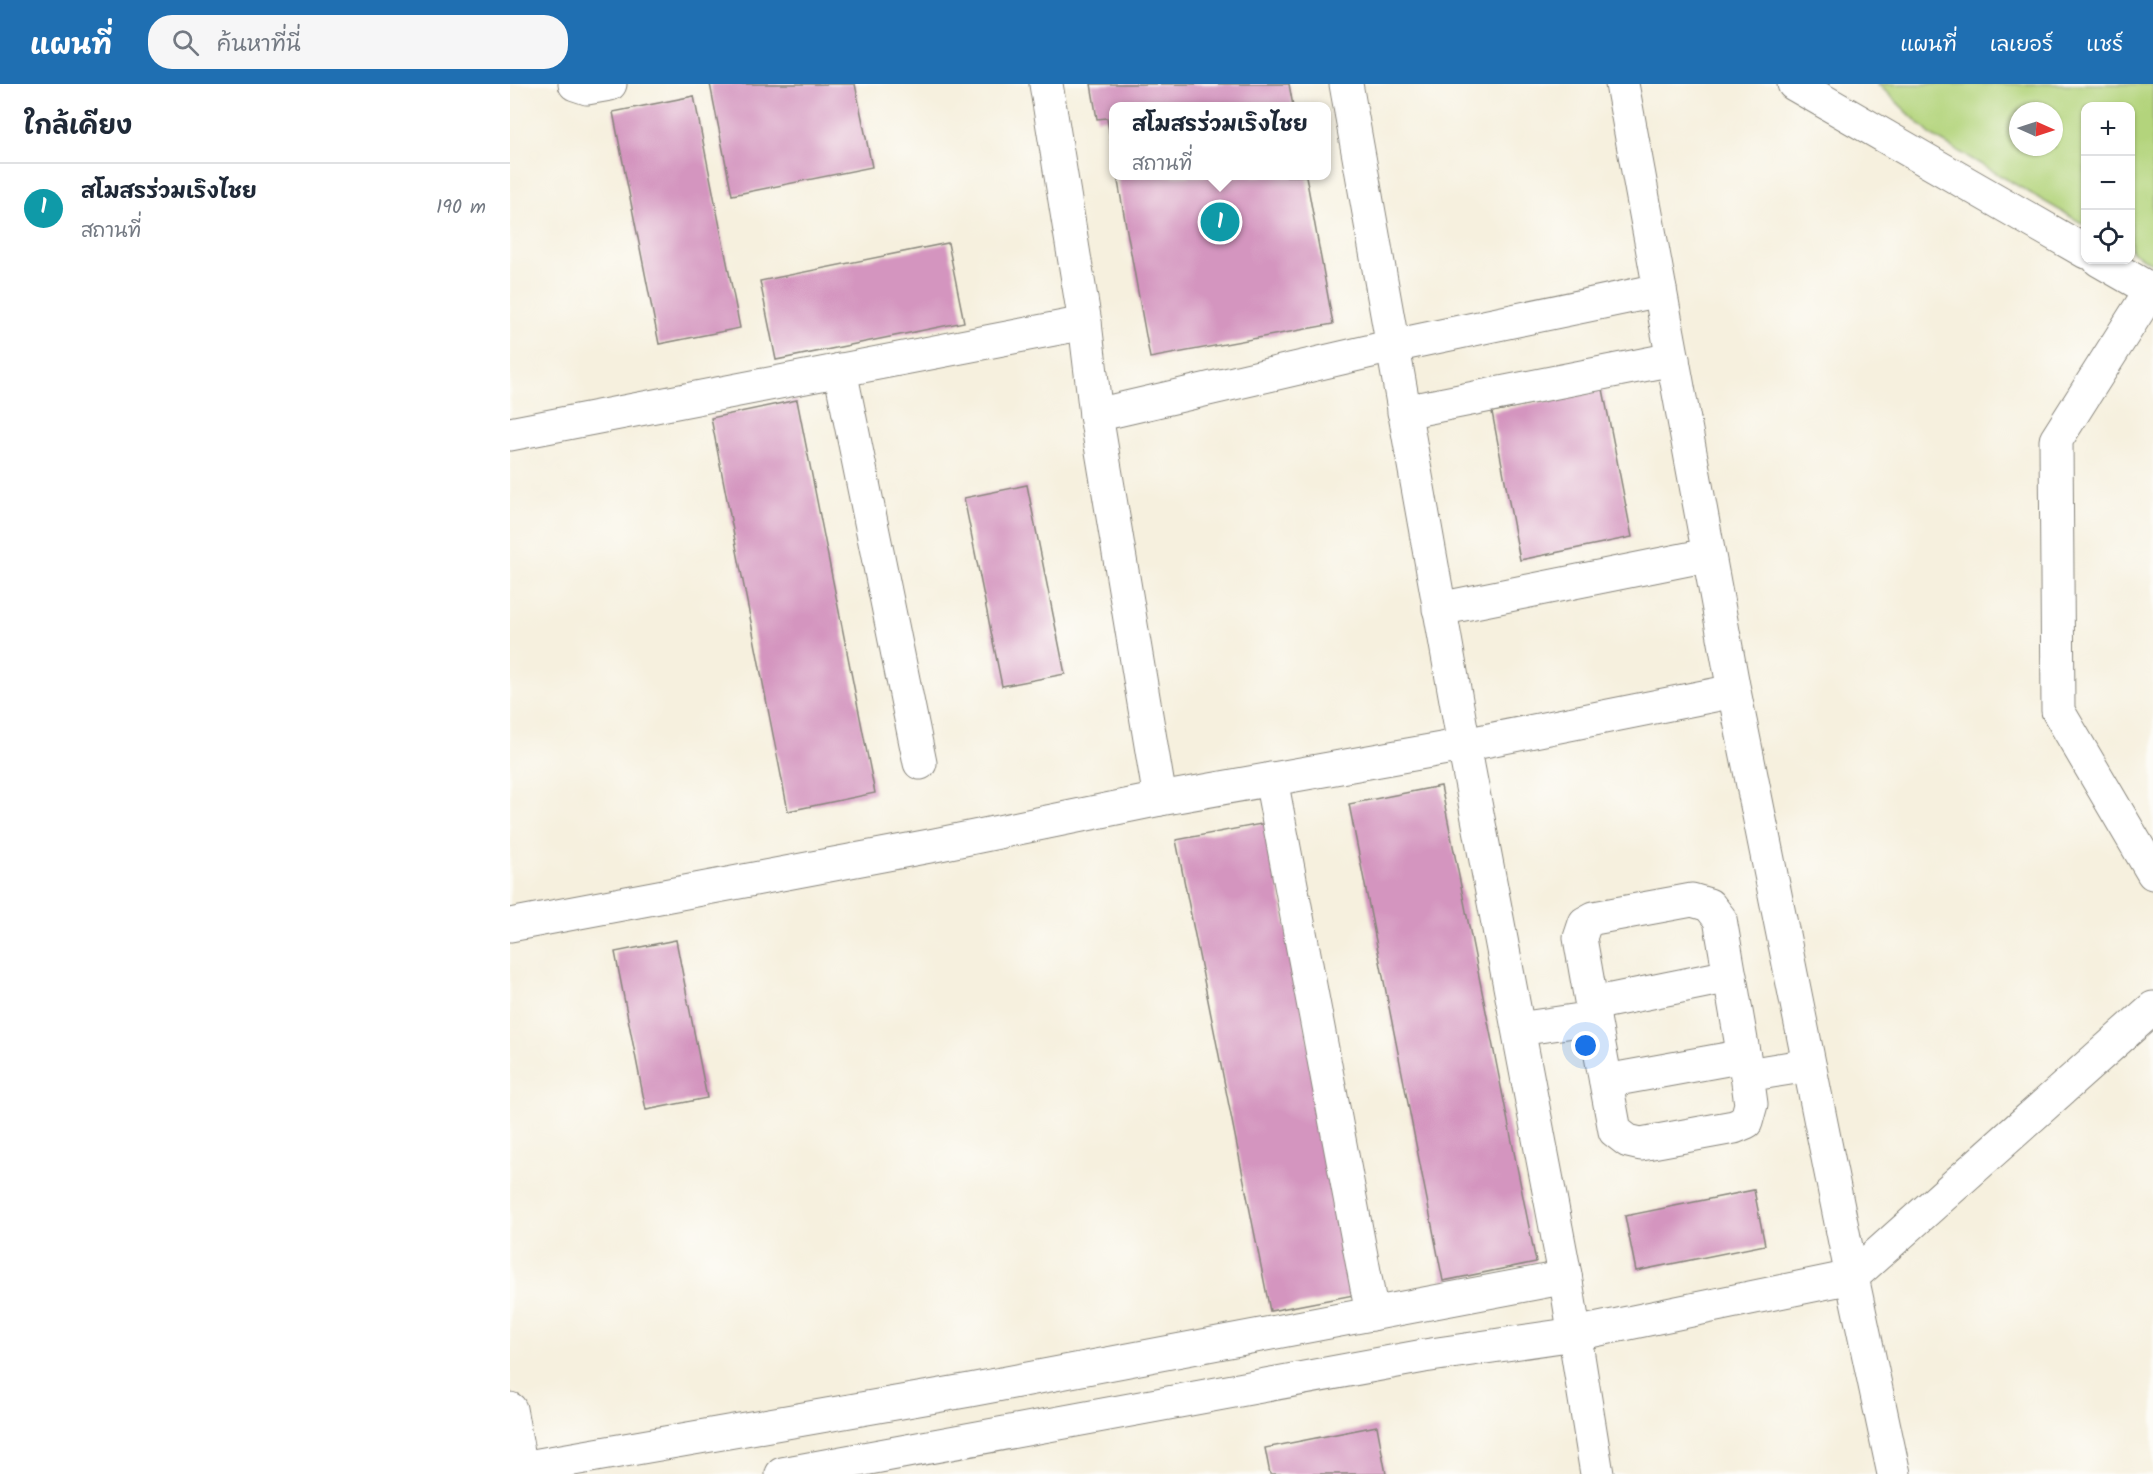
<!DOCTYPE html>
<html lang="th">
<head>
<meta charset="utf-8">
<style>
  body { margin:0; font-family:Kalam,"Playpen Sans Thai",sans-serif; background:#f6f6f7; color:#1f2937 }
  .controls { position:absolute; right:18px; top:18px; display:grid; overflow:hidden; border-radius:12px; box-shadow:0 2px 4px #0004 }
  .controls button { width:54px; height:54px; display:grid; place-items:center; padding:0; border:0; border-bottom:2px solid #e0e1e3; background:#fff; color:#1f2937; font:30px sans-serif }
  .compass { position:absolute; left:1499px; top:18px; width:54px; height:54px; border-radius:50%; background:#fff; box-shadow:0 2px 4px #0004; rotate:93deg }
  .you { position:absolute; left:1076px; top:962px; width:21px; height:21px; margin:-15px; border:4px solid #fff; border-radius:50%; background:#1a73e8; box-shadow:0 0 0 9px #1a73e833 }
  .badge { display:grid; place-items:center; width:39px; height:39px; border-radius:50%; background:#1f6fb2; color:#fff; font-size:20px; font-weight:700 }
  .pin { position:absolute; translate:-50% -50%; border:3px solid #fff; box-shadow:0 2px 6px #0006 }
  .popup { position:absolute; left:599px; top:18px; width:222px; height:78px; box-sizing:border-box; display:grid; place-content:center; border-radius:12px; background:#fff; filter:drop-shadow(0 2px 4px #0005); font-size:20px; white-space:nowrap; color:#747a83 }
  .popup b { font-size:22px; color:#1f2937 }
  .popup::after { content:''; position:absolute; left:50%; top:100%; margin-left:-12px; border:12px solid transparent; border-top-color:#fff }
  .list { margin:0; padding:0; list-style:none }
  h2 { display:flex; justify-content:space-between; align-items:center; height:78px; margin:0; padding:0 24px; font-size:26px }
  h2 small { font-size:20px; font-weight:400; color:#747a83 }
  .list li { display:grid; grid-template-columns:39px 1fr auto; gap:18px; align-items:center; box-sizing:border-box; height:90px; padding:0 24px; border-top:2px solid #e0e1e3 }
  .list b { display:block; font-size:22px; white-space:nowrap }
  .list p { margin:0; font-size:20px; white-space:nowrap; color:#747a83 }
  .list em { font-size:20px; font-style:normal; color:#747a83 }
  .icon { flex:none; width:33px; height:33px; fill:none; stroke:currentColor; stroke-width:2; stroke-linecap:round; stroke-linejoin:round }
  .map { position:relative; flex:none; width:1643px; height:1390px; overflow:hidden }
  header { display:flex; align-items:center; gap:36px; box-sizing:border-box; height:84px; padding:0 30px; background:#1f6fb2; color:#fff }
  header strong { font-size:28px }
  nav { display:flex; gap:33px; margin-inline-start:auto; font-size:21px }
  .search { width:420px; height:54px; background:#f6f6f7; display:flex; align-items:center; gap:15px; box-sizing:border-box; padding:0 21px; border-radius:24px; color:#747a83; font-size:22px }
  main { display:flex }
  aside { flex:1; background:#fff }
  .map>svg:first-child { display:block }
  .green { fill:#b3d47c; stroke:#68784c; stroke-width:1.5; fill-rule:evenodd }
  .building { fill:#d495bf }
  .lines { fill:none; stroke-linecap:round; stroke-linejoin:round }
  .minor-casing { stroke:#89867d; stroke-width:35 }
  .minor { stroke:#fff; stroke-width:33 }
</style>
</head>
<body>
<header>
<strong>แผนที่</strong>
<div class="search"><svg class="icon" aria-label="search" viewBox="0 0 24 24"><circle cx="10" cy="10" r="6"/><path d="M15 15l6 6"/></svg>ค้นหาที่นี่</div>
<nav><a>แผนที่</a><a>เลเยอร์</a><a>แชร์</a></nav>
</header>
<main>
<aside>
<h2>ใกล้เคียง<small></small></h2>
<ul class="list">
<li><span class="badge" style="background:#0f9aa8">1</span><div><b>สโมสรร่วมเริงไชย</b><p>สถานที่</p></div><em>190 m</em></li>
</ul>
</aside>
<div class="map">
<svg width="1643" height="1390" viewBox="0 0 1643 1390">
  <rect width="100%" height="100%" fill="#fdfcf7"/>
  <filter id="ink" filterUnits="userSpaceOnUse"><feTurbulence type="fractalNoise" baseFrequency=".0167" numOctaves="2"/><feDisplacementMap in="SourceGraphic" scale="12" xChannelSelector="R" yChannelSelector="G"/><feConvolveMatrix kernelMatrix="1 2 1 2 8 2 1 2 1" color-interpolation-filters="sRGB"/></filter>
  <filter id="wash" filterUnits="userSpaceOnUse"><feTurbulence type="fractalNoise" baseFrequency=".008" numOctaves="4" result="noise"/><feDisplacementMap in="SourceGraphic" scale="24" xChannelSelector="R" yChannelSelector="G"/><feGaussianBlur stdDeviation="1.35" result="paint"/><feColorMatrix in="noise" values="0 0 0 0 0 0 0 0 0 0 0 0 0 0 0 0 0 1.4 0 .05"/><feComposite in="paint" operator="in"/></filter>
  <g filter="url(#wash)">
    <rect width="100%" height="100%" fill="#f6f0de"/>
    <path class="green" d="M 1368,0 L 1643,0 L 1643,180 L 1621,167 L 1620,22 L 1576,22 L 1575,141 L 1422,52 ZM 1508,27 L 1544,27 L 1544,63 L 1508,63 Z"/>
    <g id="blocks">
      <g class="building">
        <polygon points="200,0 345,0 362,83 222,111"/>
        <polygon points="581,0 779,0 783,22 604,22 602,65 597,34 587,35"/>
        <polygon points="184,12 230,244 149,260 103,28"/>
        <polygon points="607,92 796,92 823,240 640,274"/>
        <polygon points="438,159 454,238 266,276 250,197"/>
        <polygon points="1093,305 1122,453 1010,476 982,328"/>
        <polygon points="287,316 365,709 278,727 201,334"/>
        <polygon points="517,401 555,590 492,602 454,414"/>
        <polygon points="931,702 1026,1178 933,1197 839,720"/>
        <polygon points="756,739 849,1210 760,1227 666,756"/>
        <polygon points="166,856 197,1014 136,1026 105,868"/>
        <polygon points="1244,1106 1255,1161 1126,1187 1115,1132"/>
        <polygon points="867,1342 876,1390 760,1390 755,1364"/>
      </g>
    </g>
  </g>
  <g filter="url(#ink)">
    <use href="#blocks" fill-opacity="0" stroke="#89867d" stroke-width="1.5"/>
    <g class="lines">
      <g class="minor-casing">
        <g id="minor">
          <polyline points="65,0 77,4 100,0"/>
          <polyline points="536,0 575,239 586,331 650,715"/>
          <polyline points="836,0 954,661 1055,1191 1087,1390"/>
          <polyline points="1112,0 1224,607 1342,1193 1384,1390"/>
          <polyline points="1284,0 1576,168"/>
          <polyline points="1589,176 1643,207"/>
          <polyline points="1641,206 1546,356 1548,627 1643,789"/>
          <polyline points="330,286 410,679"/>
          <polyline points="894,328 1163,275"/>
          <polyline points="586,331 883,262 1150,206"/>
          <polyline points="0,350 575,239"/>
          <polyline points="929,525 1198,471"/>
          <polyline points="761,695 862,1230"/>
          <polyline points="0,841 425,761 650,715 954,661 1224,607"/>
          <polyline points="1082,920 1220,892"/>
          <polyline points="1084,934 1105,1047 1118,1057 1131,1060 1224,1043 1236,1038 1241,1020 1237,991 1299,981"/>
          <polyline points="1009,945 1084,934 1070,854 1075,839 1084,834 1182,816 1199,821 1210,835 1237,991"/>
          <polyline points="1096,997 1234,972"/>
          <polyline points="0,1325 11,1384"/>
          <polyline points="0,1386 460,1306 1041,1196 1055,1191"/>
          <polyline points="272,1390 914,1272 1065,1250 1342,1193 1643,924"/>
        </g>
      </g>
      <use href="#minor" class="minor"/>
    </g>
  </g>
</svg>
<div class="controls">
<button>+</button>
<button>−</button>
<button><svg class="icon" aria-label="locate" viewBox="0 0 24 24"><circle cx="12" cy="12" r="6"/><path d="M12 2v4M12 18v4M2 12h4M18 12h4"/></svg></button>
</div>
<svg class="compass" viewBox="-18 -18 36 36"><path d="M0-13l5 13h-10z" fill="#e53935"/><path d="M0 13l5-13h-10z" fill="#747a83"/></svg>
<div class="you"></div>
<div class="pin badge" style="left:710px;top:138px;background:#0f9aa8">1</div>
<div class="popup"><b>สโมสรร่วมเริงไชย</b>สถานที่</div>
</div>
</main>
</body>
</html>
